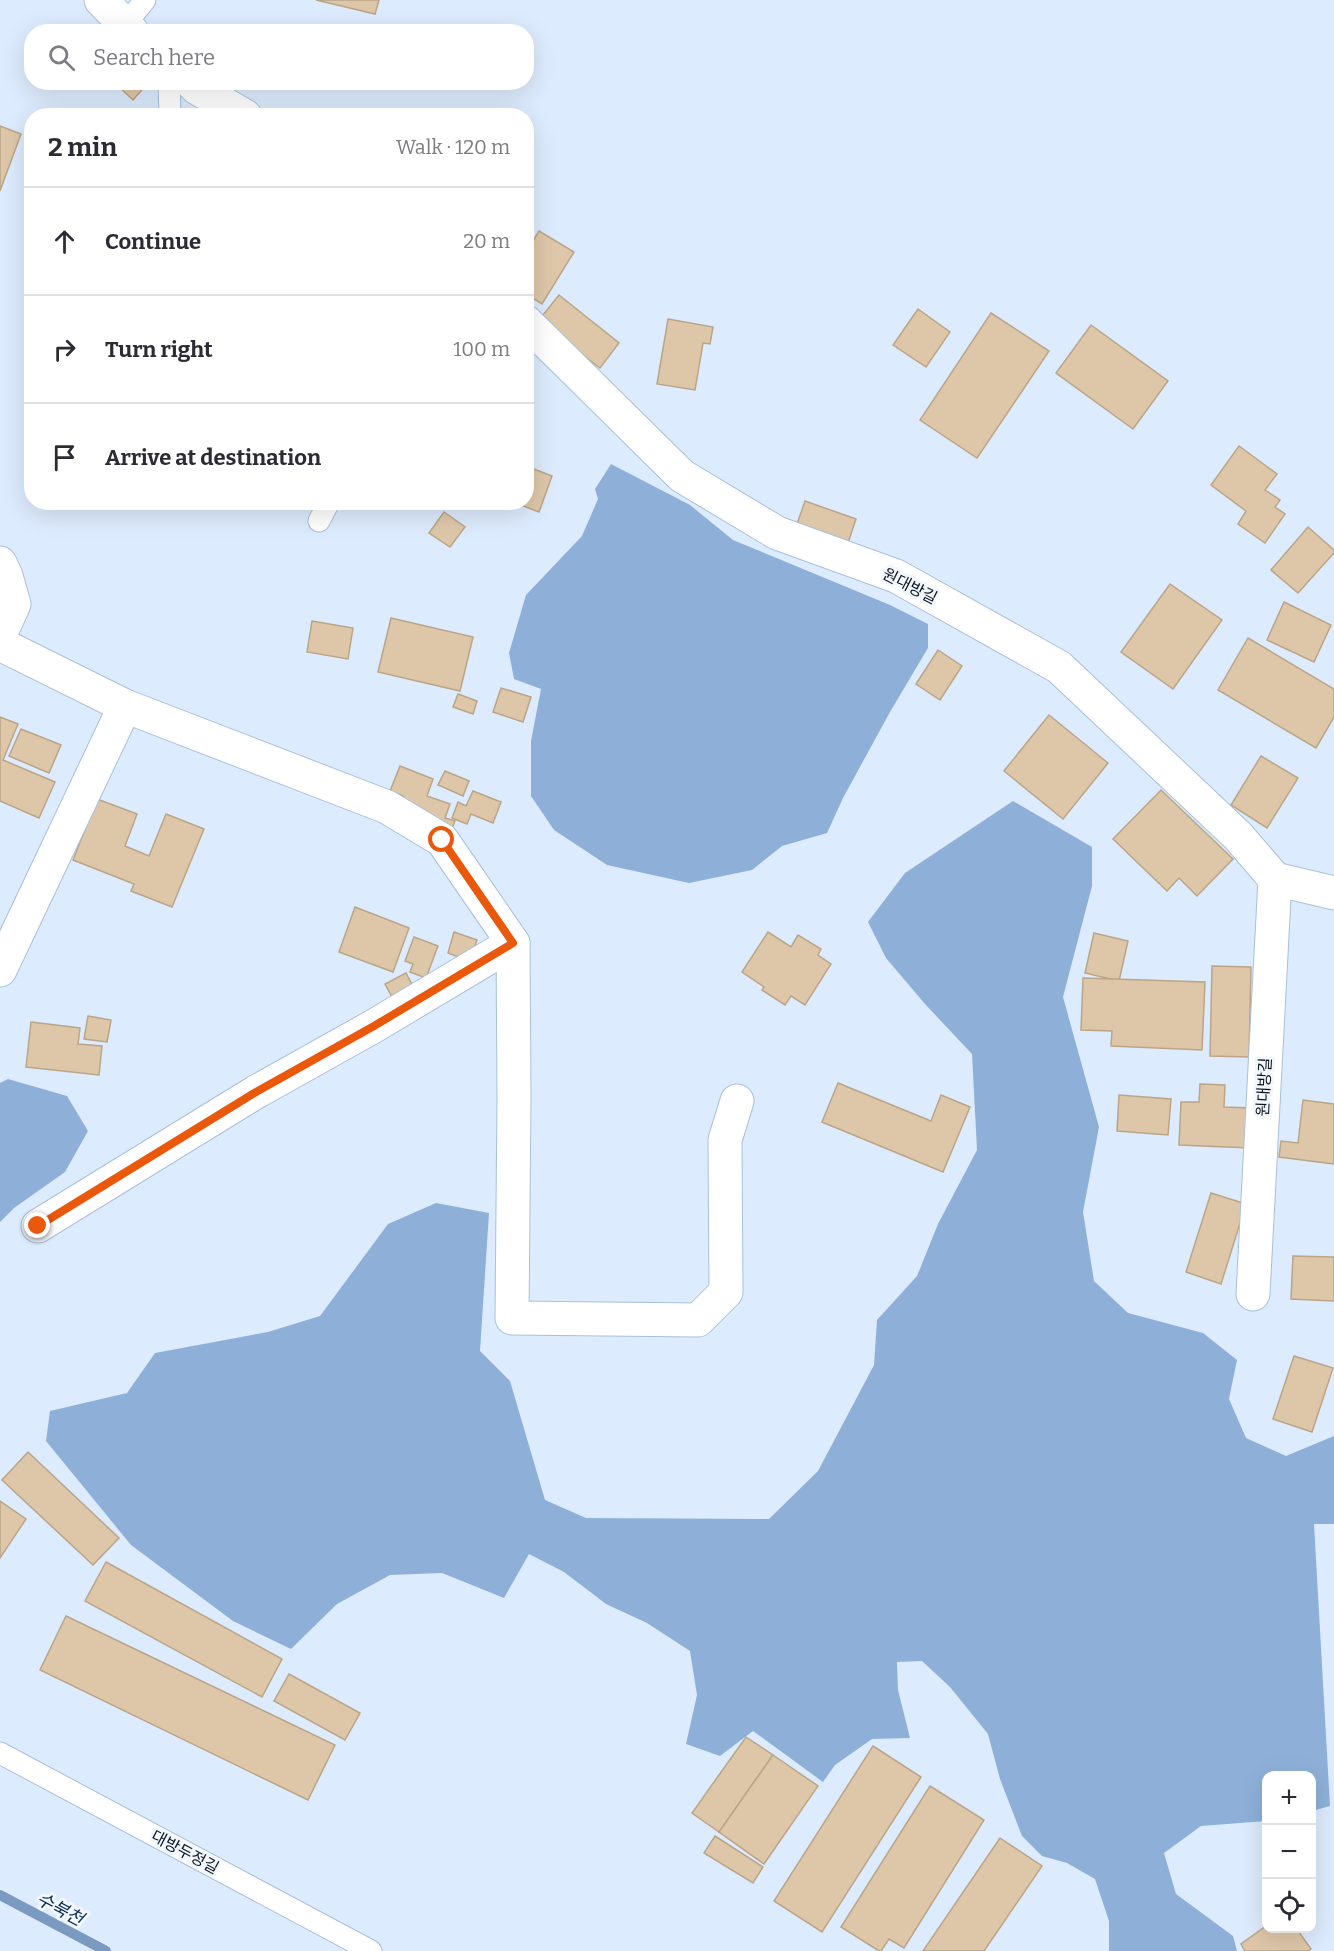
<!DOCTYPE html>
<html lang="en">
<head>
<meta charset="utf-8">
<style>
  body { margin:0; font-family:Bitter,"Noto Sans KR",serif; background:#f2f2f3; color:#2b2b33 }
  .controls { position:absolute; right:18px; bottom:18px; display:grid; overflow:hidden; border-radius:12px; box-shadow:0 6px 24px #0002 }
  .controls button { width:54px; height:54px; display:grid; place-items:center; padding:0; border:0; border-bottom:2px solid #e1e1e2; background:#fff; color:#2b2b33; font:30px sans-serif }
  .stop { position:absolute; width:18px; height:18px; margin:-14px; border:4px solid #ea580c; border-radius:50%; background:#fff }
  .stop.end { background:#ea580c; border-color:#fff; box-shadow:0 2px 6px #0008 }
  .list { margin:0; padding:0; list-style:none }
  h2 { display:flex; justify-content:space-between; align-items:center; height:78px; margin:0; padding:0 24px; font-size:26px }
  h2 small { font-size:20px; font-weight:400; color:#7c7c81 }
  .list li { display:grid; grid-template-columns:39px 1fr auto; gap:18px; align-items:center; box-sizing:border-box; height:108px; padding:0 24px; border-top:2px solid #e1e1e2 }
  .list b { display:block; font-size:22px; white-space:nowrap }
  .list em { font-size:20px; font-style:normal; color:#7c7c81 }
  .icon { flex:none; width:33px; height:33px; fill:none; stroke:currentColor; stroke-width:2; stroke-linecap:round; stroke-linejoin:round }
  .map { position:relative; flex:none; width:1334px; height:1951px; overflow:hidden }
  .search { position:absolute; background:#fff; box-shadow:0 6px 24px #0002; left:24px; top:24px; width:510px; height:66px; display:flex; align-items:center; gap:15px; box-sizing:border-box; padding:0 21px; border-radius:24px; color:#7c7c81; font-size:22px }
  .panel { position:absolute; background:#fff; box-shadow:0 6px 24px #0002; left:24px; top:108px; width:510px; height:402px; border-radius:24px }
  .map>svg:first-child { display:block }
  .forest { fill:#8eb0d8 }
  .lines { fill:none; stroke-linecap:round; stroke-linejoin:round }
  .stream { stroke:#7a9ac1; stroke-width:10 }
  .building { fill:#dec7a9; stroke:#bba587; stroke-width:1.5 }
  .service-casing { stroke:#a8c0dd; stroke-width:23 }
  .minor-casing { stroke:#a8c0dd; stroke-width:35 }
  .service { stroke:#fff; stroke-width:21 }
  .minor { stroke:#fff; stroke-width:33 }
  .route { stroke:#ea580c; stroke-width:8 }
  .labels { text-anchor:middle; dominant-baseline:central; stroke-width:6; stroke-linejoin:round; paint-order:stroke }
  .street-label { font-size:16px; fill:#0c151f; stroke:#f2f7fd }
  .water-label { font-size:18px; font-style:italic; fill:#082c51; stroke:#f2f7fd }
</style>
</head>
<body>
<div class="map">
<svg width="1334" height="1951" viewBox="0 0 1334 1951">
  <rect width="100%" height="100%" fill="#dcebfd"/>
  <g class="forest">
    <polygon points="611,464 690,505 733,540 890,605 928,624 928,648 890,712 843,798 827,833 782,846 752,870 689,883 607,865 554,830 531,796 531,741 541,689 514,679 509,653 526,595 582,536 598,499 595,489"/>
    <polygon points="1013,801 1092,847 1092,886 1063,997 1099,1127 1083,1212 1094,1281 1128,1313 1203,1333 1237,1360 1229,1399 1246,1438 1286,1456 1334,1436 1334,1524 1314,1524 1330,1806 1312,1811 1312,1776 1266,1776 1266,1821 1201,1826 1164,1853 1176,1894 1233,1936 1237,1951 1109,1951 1109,1921 1095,1879 1067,1863 1042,1856 1022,1836 1000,1779 988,1734 950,1687 922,1661 897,1662 898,1690 910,1738 872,1739 835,1765 823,1782 753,1731 720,1756 686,1744 697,1695 690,1651 647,1623 606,1604 564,1572 529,1554 504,1598 442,1573 390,1575 337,1604 291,1649 233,1621 131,1545 46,1441 50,1411 127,1393 155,1353 268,1332 320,1316 388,1224 436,1203 489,1213 480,1351 510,1381 545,1500 586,1518 769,1519 818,1471 874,1365 877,1320 917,1276 938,1224 977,1150 972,1054 925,1004 886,958 868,922 905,873"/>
    <polygon points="8,1079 67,1096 88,1131 65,1172 14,1208 0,1222 0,1083"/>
  </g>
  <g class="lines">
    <polyline class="stream" points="0,1895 106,1951"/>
  </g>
  <g class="building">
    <polygon points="316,0 379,0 375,14"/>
    <polygon points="114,82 149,82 133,100"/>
    <polygon points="0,126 21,134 0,191"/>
    <polygon points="539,231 574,252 542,304 526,294 526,252"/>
    <polygon points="559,295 619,343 600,368 538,321"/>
    <polygon points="918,309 950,332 926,367 893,345"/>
    <polygon points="991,313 1049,351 977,458 920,420"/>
    <polygon points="668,319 713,327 710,344 703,343 695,390 657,384"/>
    <polygon points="1091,325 1168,381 1133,429 1056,373"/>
    <polygon points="1239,446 1277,474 1265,490 1280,500 1275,507 1285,514 1265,543 1238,524 1246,511 1211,485"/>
    <polygon points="526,466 552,476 539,512 513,502 526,502"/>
    <polygon points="805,501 856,519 848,543 797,524"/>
    <polygon points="444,512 465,527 450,547 429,533"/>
    <polygon points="1308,527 1334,550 1334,553 1298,593 1271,570"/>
    <polygon points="1170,584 1222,620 1173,689 1121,652"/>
    <polygon points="1284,602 1331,625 1314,662 1267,640"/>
    <polygon points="391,618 473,637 460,691 378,672"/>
    <polygon points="312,621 353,628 348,659 307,652"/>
    <polygon points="1248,638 1334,689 1334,717 1316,748 1218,690"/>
    <polygon points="938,650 962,666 940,700 916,684"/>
    <polygon points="501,688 531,697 523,722 493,712"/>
    <polygon points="458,694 477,701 473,714 453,707"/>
    <polygon points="1049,715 1108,763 1063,819 1004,771"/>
    <polygon points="0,717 18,724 3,760 55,782 39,818 0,801"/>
    <polygon points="21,729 61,745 49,773 9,756"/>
    <polygon points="1261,756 1298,778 1267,828 1231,805"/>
    <polygon points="400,766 433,779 427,796 450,804 445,818 455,821 451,831 400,804 403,796 390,791"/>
    <polygon points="445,771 469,781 463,796 438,785"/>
    <polygon points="1161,790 1233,859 1197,896 1179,878 1167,891 1113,839"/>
    <polygon points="473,791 501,802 493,823 471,814 467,824 452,818 458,802 466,806"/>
    <polygon points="97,799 137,814 125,846 149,856 166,814 204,829 172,907 131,891 134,884 73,860"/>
    <polygon points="355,907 409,928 393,972 339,952"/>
    <polygon points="454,932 477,940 470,961 448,953"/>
    <polygon points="768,932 791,947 798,935 821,949 818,955 831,964 805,1005 791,996 785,1005 762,990 764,987 742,972"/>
    <polygon points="1094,933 1128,941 1119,981 1085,973"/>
    <polygon points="414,937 438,946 426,978 410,972 413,964 405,961"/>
    <polygon points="1212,966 1251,967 1249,1057 1210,1056"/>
    <polygon points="406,973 414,988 393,999 385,984"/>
    <polygon points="1083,978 1205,982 1202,1050 1111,1046 1112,1031 1081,1030"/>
    <polygon points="88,1016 111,1020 107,1042 84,1039"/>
    <polygon points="31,1022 80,1028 78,1044 102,1046 99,1075 26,1067"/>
    <polygon points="838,1083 931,1121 941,1095 970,1107 943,1172 822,1122"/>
    <polygon points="1200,1084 1225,1085 1224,1107 1252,1108 1250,1148 1179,1145 1181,1102 1199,1102"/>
    <polygon points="1119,1095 1171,1099 1168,1135 1117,1131"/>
    <polygon points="1303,1100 1334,1104 1334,1164 1279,1157 1281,1141 1298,1143"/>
    <polygon points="1211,1193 1246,1204 1221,1284 1186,1272"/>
    <polygon points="1293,1256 1334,1257 1334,1301 1291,1299"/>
    <polygon points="1294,1356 1333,1368 1312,1432 1273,1419"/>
    <polygon points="28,1452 119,1538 93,1565 2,1480"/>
    <polygon points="0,1501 26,1519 0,1558"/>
    <polygon points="106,1562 282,1659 262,1697 85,1601"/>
    <polygon points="66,1616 335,1745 308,1800 40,1670"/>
    <polygon points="289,1674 360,1713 345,1740 274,1701"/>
    <polygon points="746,1737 773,1755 719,1832 692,1813"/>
    <polygon points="873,1746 921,1777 822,1932 774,1901"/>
    <polygon points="773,1755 818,1786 764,1864 719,1832"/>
    <polygon points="930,1786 984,1820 904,1948 889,1939 881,1951 879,1951 841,1927"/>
    <polygon points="715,1836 763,1867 753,1883 704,1853"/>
    <polygon points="1000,1838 1042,1866 984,1951 923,1951"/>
    <polygon points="1266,1926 1266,1928 1296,1928 1311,1949 1309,1951 1245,1951 1241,1944"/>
  </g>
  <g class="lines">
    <g class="service-casing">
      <g id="service">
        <polyline points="125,25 145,0"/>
        <polyline points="169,82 170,116"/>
        <polyline points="319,521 329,502"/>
        <polyline points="0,1753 371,1951"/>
      </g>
    </g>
    <g class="minor-casing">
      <g id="minor">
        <polyline points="101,0 132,32"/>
        <polyline points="191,82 197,88 245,116"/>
        <polyline points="526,322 682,476 777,533 896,576 1059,667 1238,836 1275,879 1334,893"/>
        <polyline points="0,563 6,576 14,604 0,635"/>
        <polyline points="0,644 125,706 387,807 442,840 513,943 514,1097 512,1318 698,1320 726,1292 725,1140 737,1101"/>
        <polyline points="0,970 125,706"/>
        <polyline points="38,1226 256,1092 374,1026 513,943"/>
        <polyline points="1253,1294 1275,879"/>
      </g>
    </g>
    <use href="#service" class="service"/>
    <use href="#minor" class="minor"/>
  </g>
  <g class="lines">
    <polyline class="route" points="38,1226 256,1092 374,1026 513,943 442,840"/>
  </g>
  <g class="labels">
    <g class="street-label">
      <text transform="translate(910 586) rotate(27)">원대방길</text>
      <text transform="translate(1264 1087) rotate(-87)">원대방길</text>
      <text transform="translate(185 1852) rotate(28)">대방두정길</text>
    </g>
    <g class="water-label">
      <text transform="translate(60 1909) rotate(28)">수북천</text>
    </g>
  </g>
</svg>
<div class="controls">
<button>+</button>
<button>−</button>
<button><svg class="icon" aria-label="locate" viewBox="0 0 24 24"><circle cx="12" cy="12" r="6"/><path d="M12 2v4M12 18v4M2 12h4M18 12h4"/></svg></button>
</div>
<div class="stop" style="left:442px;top:840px"></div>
<div class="stop end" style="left:38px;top:1226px"></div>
<div class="search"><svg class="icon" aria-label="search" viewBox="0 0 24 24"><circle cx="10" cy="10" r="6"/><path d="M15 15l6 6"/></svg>Search here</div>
<section class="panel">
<h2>2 min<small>Walk · 120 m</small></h2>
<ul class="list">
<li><svg class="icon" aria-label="ahead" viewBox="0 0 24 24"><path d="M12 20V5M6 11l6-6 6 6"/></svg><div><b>Continue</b></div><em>20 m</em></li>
<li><svg class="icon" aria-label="right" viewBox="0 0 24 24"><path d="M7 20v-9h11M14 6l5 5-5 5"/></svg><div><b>Turn right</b></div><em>100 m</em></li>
<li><svg class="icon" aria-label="arrive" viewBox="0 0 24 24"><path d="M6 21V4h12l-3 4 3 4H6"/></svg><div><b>Arrive at destination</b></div></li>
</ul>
</section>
</div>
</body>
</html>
